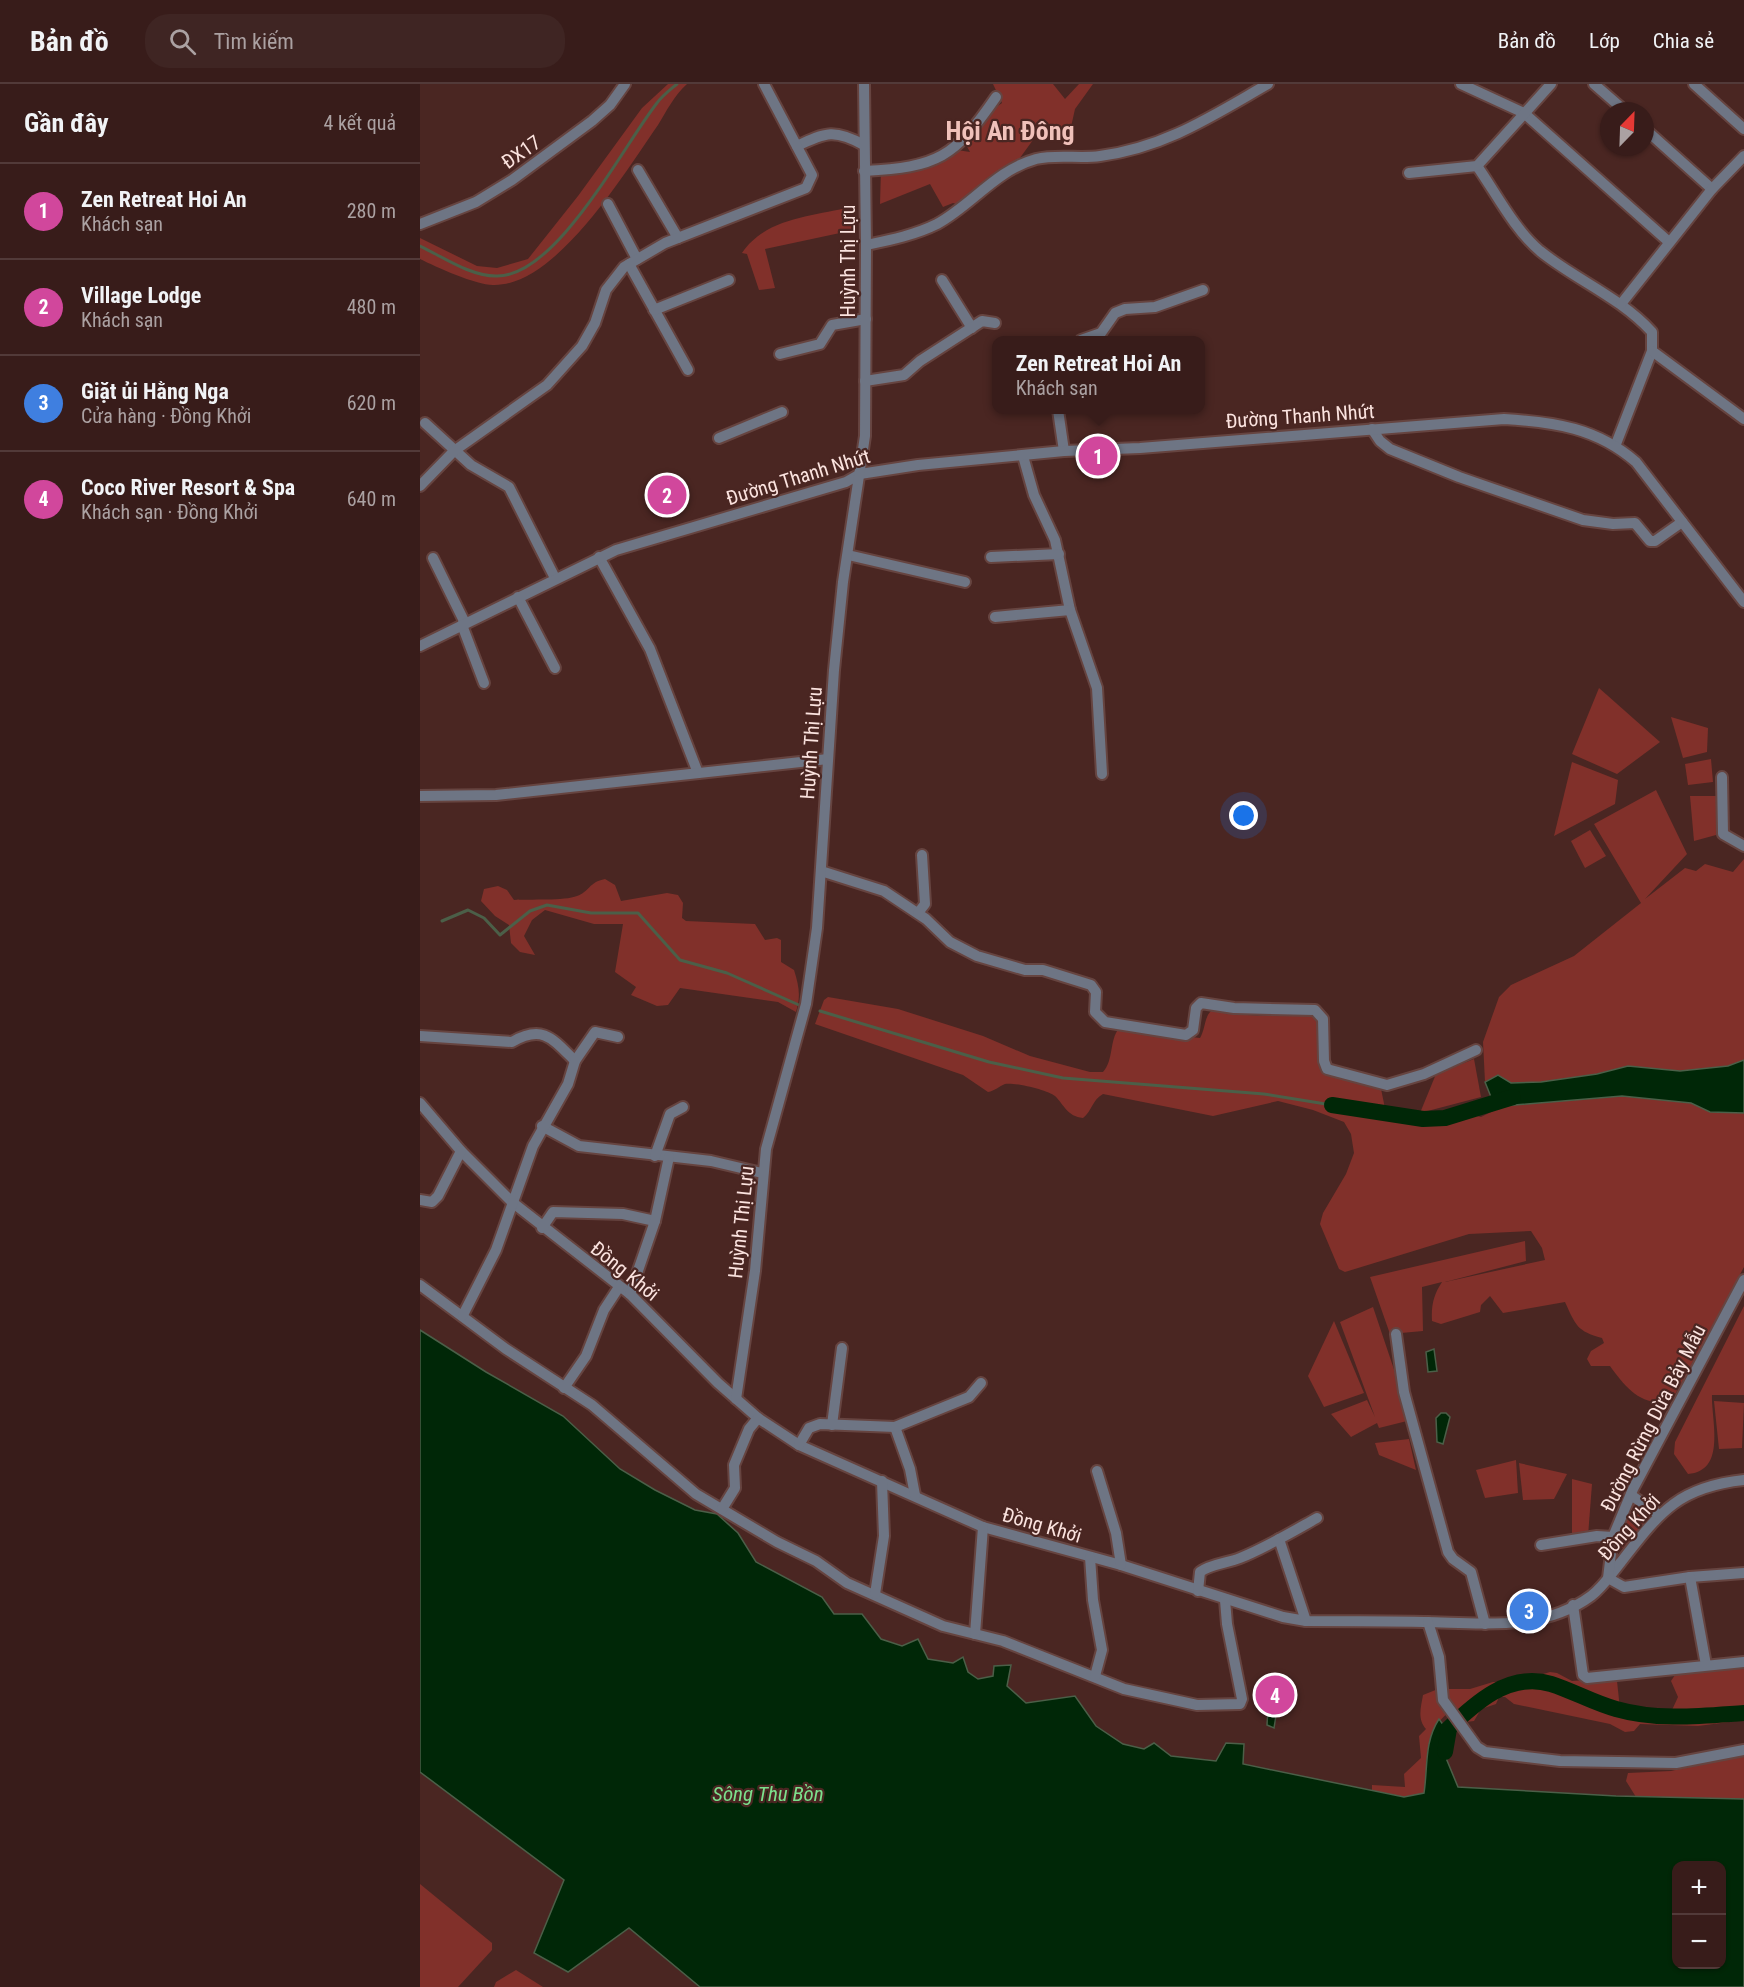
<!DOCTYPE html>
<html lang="vi">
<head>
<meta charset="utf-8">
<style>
  body { margin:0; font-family:"Roboto Condensed",sans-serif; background:#3f2523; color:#f1f3f6 }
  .controls { position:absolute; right:18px; bottom:18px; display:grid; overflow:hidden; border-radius:12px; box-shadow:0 2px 4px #0004 }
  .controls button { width:54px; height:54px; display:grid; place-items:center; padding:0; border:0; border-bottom:2px solid #523a39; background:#381c1a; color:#f1f3f6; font:30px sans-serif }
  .compass { position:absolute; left:1180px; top:18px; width:54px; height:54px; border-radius:50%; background:#381c1a; box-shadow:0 2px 4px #0004; rotate:23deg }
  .you { position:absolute; left:824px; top:732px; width:21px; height:21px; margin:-15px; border:4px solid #fff; border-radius:50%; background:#1a73e8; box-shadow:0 0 0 9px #1a73e833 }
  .badge { display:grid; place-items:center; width:39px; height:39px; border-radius:50%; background:#53cbdb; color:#fff; font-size:20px; font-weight:700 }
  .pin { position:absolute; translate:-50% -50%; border:3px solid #fff; box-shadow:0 2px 6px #0006 }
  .popup { position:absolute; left:572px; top:252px; width:213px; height:78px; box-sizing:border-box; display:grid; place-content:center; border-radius:12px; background:#381c1a; filter:drop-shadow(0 2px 4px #0005); font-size:20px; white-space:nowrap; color:#aba1a2 }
  .popup b { font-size:22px; color:#f1f3f6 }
  .popup::after { content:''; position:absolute; left:50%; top:100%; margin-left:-12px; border:12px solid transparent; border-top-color:#381c1a }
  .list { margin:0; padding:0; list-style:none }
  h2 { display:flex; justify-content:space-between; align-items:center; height:78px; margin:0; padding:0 24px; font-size:26px }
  h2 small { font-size:20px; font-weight:400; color:#aba1a2 }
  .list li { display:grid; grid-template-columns:39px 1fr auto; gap:18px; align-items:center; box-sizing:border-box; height:96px; padding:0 24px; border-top:2px solid #523a39 }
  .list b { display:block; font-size:22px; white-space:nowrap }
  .list p { margin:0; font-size:20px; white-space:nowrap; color:#aba1a2 }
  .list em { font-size:20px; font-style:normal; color:#aba1a2 }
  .icon { flex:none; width:33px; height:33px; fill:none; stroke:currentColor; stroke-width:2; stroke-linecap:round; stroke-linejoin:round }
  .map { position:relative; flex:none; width:1324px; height:1903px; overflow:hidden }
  header { display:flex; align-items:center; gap:36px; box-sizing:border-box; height:84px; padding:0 30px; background:#381c1a; border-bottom:2px solid #523a39 }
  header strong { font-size:28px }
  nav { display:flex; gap:33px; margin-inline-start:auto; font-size:21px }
  .search { width:420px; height:54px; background:#3f2523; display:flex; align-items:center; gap:15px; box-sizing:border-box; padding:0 21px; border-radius:24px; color:#aba1a2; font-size:22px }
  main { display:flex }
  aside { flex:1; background:#381c1a }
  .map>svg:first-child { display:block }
  .green { fill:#81302a }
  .water { fill:#002707; stroke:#4b5f48; stroke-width:1.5; fill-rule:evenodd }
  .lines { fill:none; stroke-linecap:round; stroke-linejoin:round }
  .stream { stroke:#4b5f48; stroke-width:3 }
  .river { stroke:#002707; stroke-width:16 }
  .minor-casing { stroke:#664440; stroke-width:14 }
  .minor { stroke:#6e7584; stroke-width:10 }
  .labels { text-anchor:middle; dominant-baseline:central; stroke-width:4.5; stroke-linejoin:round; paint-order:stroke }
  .street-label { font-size:20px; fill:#fbe3df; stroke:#4a2622 }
  .water-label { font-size:21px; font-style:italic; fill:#7ce08c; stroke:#4a2622 }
  .district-label { font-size:26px; font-weight:bold; fill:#f0c1ba; stroke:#4a2622 }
</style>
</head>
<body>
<header>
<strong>Bản đồ</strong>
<div class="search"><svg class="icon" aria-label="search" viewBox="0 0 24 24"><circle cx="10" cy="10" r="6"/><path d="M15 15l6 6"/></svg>Tìm kiếm</div>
<nav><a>Bản đồ</a><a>Lớp</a><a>Chia sẻ</a></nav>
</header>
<main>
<aside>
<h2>Gần đây<small>4 kết quả</small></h2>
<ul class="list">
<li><span class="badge" style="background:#d1479c">1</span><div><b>Zen Retreat Hoi An</b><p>Khách sạn</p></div><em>280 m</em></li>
<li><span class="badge" style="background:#d1479c">2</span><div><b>Village Lodge</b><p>Khách sạn</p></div><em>480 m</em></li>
<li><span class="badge" style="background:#3f7fe0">3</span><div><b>Giặt ủi Hằng Nga</b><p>Cửa hàng · Đồng Khởi</p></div><em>620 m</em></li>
<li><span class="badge" style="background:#d1479c">4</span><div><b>Coco River Resort &amp; Spa</b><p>Khách sạn · Đồng Khởi</p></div><em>640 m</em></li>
</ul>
</aside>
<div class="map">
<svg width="1324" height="1903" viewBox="0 0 1324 1903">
  <rect width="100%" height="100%" fill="#4a2622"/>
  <g class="green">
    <path d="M 248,0 L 267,0 C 254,12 247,26 238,41 C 205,88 136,203 73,201 C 56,201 16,183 0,175 L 0,154 L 57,182 L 77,184 L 108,175 L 158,112 L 222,24 Z"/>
    <polygon points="573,0 633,0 645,15 659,0 673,0 655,25 649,52 631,48 618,49 597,78 539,121 533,119 523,123 510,100 460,120 461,85 537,66 550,68 545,59 555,38 582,19"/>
    <path d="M 431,123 L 434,146 L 345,165 L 355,204 L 339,206 L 327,170 L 322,169 C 345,134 393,132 431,123 Z"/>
    <polygon points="1179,604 1240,658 1197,690 1152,670"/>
    <polygon points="1251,633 1288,644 1287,668 1263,674"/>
    <polygon points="1291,675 1293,698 1268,701 1265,680"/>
    <polygon points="1152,678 1198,696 1195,720 1134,752"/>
    <polygon points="1236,706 1267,770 1225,815 1265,784 1276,787 1285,780 1313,788 1324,775 1324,976 1308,982 1260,987 1208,982 1177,990 1121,998 1091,999 1078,991 1065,998 1063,958 1079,913 1091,901 1154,872 1221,819 1174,740"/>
    <polygon points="1270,712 1298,712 1296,751 1274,757"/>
    <polygon points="1170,746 1186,772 1165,784 1151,757"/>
    <path d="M 185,795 L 195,801 L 201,817 L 247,809 L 258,811 L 263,819 L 262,834 L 266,837 L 335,840 L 345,856 L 357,854 L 361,856 L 361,878 L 374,886 C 379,902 381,912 376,928 L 358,918 L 260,904 L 248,921 L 237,922 L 211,911 L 216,903 L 195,888 L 203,840 L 174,840 L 125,826 L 112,836 L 104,852 L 115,871 L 100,868 L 91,859 L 89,841 L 75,832 L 61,817 L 64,805 L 78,802 L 87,806 L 94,816 C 109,815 145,817 157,812 C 169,808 169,798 185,795 Z"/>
    <path d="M 408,913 L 478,925 L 563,952 L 610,972 L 670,988 L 683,988 C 694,976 689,957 699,944 L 780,954 C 787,942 783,928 798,923 C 827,939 865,927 898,929 L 907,984 L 960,1000 L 967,1034 C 995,1039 1028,1047 1053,1031 L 1061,1033 L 1083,1022 L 1202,1012 L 1271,1019 L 1290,1028 L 1324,1029 L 1324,1183 L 1260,1302 L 1251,1317 C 1222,1324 1205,1303 1190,1282 L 1171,1282 L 1167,1275 L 1171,1267 L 1184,1259 L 1182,1254 C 1157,1247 1156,1242 1145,1218 L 1083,1229 L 1070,1212 L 1061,1221 L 1060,1228 L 1021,1240 L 1012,1237 C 1011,1221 1014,1210 1022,1198 L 1002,1203 L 1003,1247 L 970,1250 L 950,1193 L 1105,1157 L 1106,1177 L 1025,1198 L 1125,1176 L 1122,1164 L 1111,1147 L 1049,1150 L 925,1188 L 919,1185 L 900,1140 L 903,1129 L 926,1090 L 934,1069 L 931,1050 L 924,1038 L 893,1026 L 858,1017 L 793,1032 L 683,1010 C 672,1016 672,1027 663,1034 C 647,1032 645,1022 635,1012 C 628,1006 594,998 585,1000 C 579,1002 575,1007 568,1008 L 543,991 L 395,940 L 404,916 Z"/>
    <polygon points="1054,975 1061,1013 1000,1029 1016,990"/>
    <path d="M 1324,1222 L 1324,1311 L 1292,1311 C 1291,1336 1307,1387 1268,1390 L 1254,1370 L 1255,1358 Z"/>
    <polygon points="953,1223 991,1336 959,1344 957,1339 931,1353 911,1330 947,1316 955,1333 920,1238"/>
    <polygon points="914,1237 944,1309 904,1323 888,1292"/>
    <polygon points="1294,1317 1324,1319 1322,1364 1299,1365"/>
    <polygon points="989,1355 996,1386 959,1371 955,1359"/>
    <polygon points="1096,1376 1098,1409 1065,1414 1056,1386"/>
    <polygon points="1099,1379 1147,1390 1134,1415 1103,1416"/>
    <polygon points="1152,1395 1172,1400 1168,1452 1152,1452"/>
    <polygon points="1213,1419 1229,1433 1203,1464 1196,1460"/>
    <path d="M 1324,1582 L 1324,1636 L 1278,1642 L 1220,1640 L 1214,1647 L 1205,1648 L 1190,1640 L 1094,1620 L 1085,1613 L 1079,1613 L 1076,1620 L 1061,1625 L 1054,1637 L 1046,1638 L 1033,1625 C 1001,1647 1010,1675 1004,1709 L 984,1713 L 952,1707 L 952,1701 L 985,1703 L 984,1690 L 1001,1674 L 999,1652 L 1006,1645 C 997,1635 1001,1623 1003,1611 L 1018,1605 L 1050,1605 L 1073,1598 L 1100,1597 L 1130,1588 L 1137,1589 L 1152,1597 L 1194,1594 L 1197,1597 L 1200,1625 L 1221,1628 L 1252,1626 L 1258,1613 L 1251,1597 L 1257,1588 Z"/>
    <polygon points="1324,1670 1324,1715 1216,1713 1206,1697 1208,1689 1251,1687"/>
    <polygon points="0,1800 72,1859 72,1866 38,1903 0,1903"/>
    <polygon points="96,1886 123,1903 74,1903 76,1898"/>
  </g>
  <g class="water">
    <polygon points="1324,976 1324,1029 1290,1028 1271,1019 1202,1012 1083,1022 1073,1018 1065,998 1078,991 1091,999 1121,998 1177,990 1208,982 1260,987 1308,982"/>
    <path d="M 0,1246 L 66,1288 L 143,1332 L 200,1385 L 235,1406 L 275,1426 L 297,1430 L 318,1449 L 336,1478 L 402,1513 L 414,1530 L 442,1530 L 461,1555 L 482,1562 L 498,1555 L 508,1575 L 533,1579 L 543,1573 L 548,1588 L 558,1595 L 573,1592 L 574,1582 L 591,1581 L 587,1602 L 606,1619 L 655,1612 L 676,1642 L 703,1660 L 724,1665 L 734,1659 L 751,1672 L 796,1677 L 806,1659 L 824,1660 L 823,1680 L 984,1713 L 1004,1709 C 1008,1683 1004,1658 1019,1635 L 1034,1656 L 1026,1674 L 1038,1703 L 1196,1712 L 1324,1715 L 1324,1903 L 280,1903 L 209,1844 L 148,1888 L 114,1869 L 144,1796 L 0,1688 ZM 1256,1782 L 1302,1782 L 1302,1880 L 1256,1880 Z"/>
    <polygon points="1014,1265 1017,1287 1008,1288 1006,1268"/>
    <polygon points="1021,1329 1026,1329 1030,1333 1023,1360 1017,1358 1016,1334"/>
    <polygon points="852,1621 857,1625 854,1644 847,1641 848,1623"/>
  </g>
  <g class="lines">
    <g class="stream">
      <path d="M 0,162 C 23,173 50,192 76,192 C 136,194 203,62 237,19 C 242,12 250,6 257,0"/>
      <polyline points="22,837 48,826 64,834 80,851 110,827 127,821 171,829 218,829 260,876 307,889 379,921"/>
      <polyline points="400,927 569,978 643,994 844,1010 912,1021"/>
    </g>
    <g class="river">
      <polyline points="912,1021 1003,1035 1025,1034 1093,1013"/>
      <path d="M 1025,1668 L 1029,1645 L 1027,1646 C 1054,1620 1089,1587 1131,1600 C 1153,1607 1174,1619 1196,1625 C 1238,1637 1281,1632 1324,1629"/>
    </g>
    <g class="minor-casing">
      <g id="minor">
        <polyline points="1041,0 1104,29 1249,158"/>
        <polyline points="1174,0 1205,27"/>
        <polyline points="1274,0 1324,45"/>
        <polyline points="1225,45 1292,105"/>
        <path d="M 377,62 C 406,48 415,45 444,61"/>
        <path d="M 1057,82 C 1076,109 1094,145 1120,167 C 1156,196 1200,213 1232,248 L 1232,267 L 1196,360"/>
        <polyline points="218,86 258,154"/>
        <path d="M 444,87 C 518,83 534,74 576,13"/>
        <polyline points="989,89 1057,82 1131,0"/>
        <polyline points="188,120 217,175"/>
        <polyline points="0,140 56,118 92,96 172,37 190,21 205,0"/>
        <path d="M 446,161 C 470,156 495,151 517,140 C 552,121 576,86 616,75 C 637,70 660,75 680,72 C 746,63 792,32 848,0"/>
        <polyline points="209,180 268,286"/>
        <polyline points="522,196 552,244"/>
        <polyline points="1201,220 1292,105 1324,72"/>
        <polyline points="234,226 309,196"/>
        <polyline points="661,256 681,249 695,229 705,225 735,223 783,206"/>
        <polyline points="1232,267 1324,335"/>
        <polyline points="360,270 400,260 412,241 446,235"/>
        <polyline points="445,297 484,291 500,277 562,237 575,239"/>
        <polyline points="638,326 644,367"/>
        <polyline points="5,339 51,381 89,403 135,494"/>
        <polyline points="952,345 960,357 970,365 1039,393 1163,436 1193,440 1215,439 1230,457 1235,457 1262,438"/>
        <polyline points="299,354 362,328"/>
        <polyline points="603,372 614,411 635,456 650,526 677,604 682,690"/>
        <polyline points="0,402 34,367 127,301 162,262 175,239 186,206 204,183 245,159 386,104 392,91 344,0"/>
        <polyline points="428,471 545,498"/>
        <polyline points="179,473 230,565 278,689"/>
        <polyline points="571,473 639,470"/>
        <polyline points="13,474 45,539"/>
        <polyline points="98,513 135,584"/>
        <polyline points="575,533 650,526"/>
        <polyline points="42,541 64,599"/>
        <path d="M 0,562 L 196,466 L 426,398 L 440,390 L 498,381 L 644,367 L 720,364 L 1084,335 C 1135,338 1177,344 1216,378 L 1324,518"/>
        <polyline points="1302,693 1303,750 1324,762"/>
        <polyline points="0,712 76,711 408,675"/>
        <polyline points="401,787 464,807 506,835 530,858 557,872 605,886 623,886 671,901 676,908 675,928 685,938 766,951 773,946 776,924 781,919 814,924 895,926 903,935 904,977 907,985 967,1001 1004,990 1056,966"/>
        <polyline points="498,829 505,820 502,771"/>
        <path d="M 0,952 L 92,958 C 123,940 133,955 155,977"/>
        <path d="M 0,1019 L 41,1067 L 92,1118 L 210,1210 L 298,1299 L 338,1334 L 379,1361 L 563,1443 L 701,1481 L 863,1533 L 886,1537 C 925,1537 965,1537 1004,1538 C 1061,1539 1122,1548 1171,1512 C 1183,1503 1192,1489 1201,1478 C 1240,1428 1258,1403 1324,1396"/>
        <polyline points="122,1042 159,1062 291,1077 342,1089"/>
        <polyline points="235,1072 250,1030 263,1023"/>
        <polyline points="0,1116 12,1118 18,1112 41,1067"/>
        <polyline points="122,1144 133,1128 203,1130 235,1137"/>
        <polyline points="1324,1196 1213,1405 1193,1453 1188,1494 1204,1503 1270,1493 1324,1489"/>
        <polyline points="0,1201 86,1265 172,1321 276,1410 357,1458 396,1477 427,1499 523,1542 583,1557 704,1605 777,1621 820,1620 822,1615 807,1540 805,1516"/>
        <polyline points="210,1210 235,1137 249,1073"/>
        <polyline points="43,1231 76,1166 113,1062 148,1000 155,977 175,948 198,953"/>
        <polyline points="976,1250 984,1308 1028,1468 1033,1475 1051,1488 1065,1540"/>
        <polyline points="144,1304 166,1272 184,1226 199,1203"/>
        <polyline points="316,1315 335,1187 346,1065 386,920 397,844 414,586 423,498 445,352 446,161 444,0"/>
        <polyline points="412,1341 422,1264"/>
        <polyline points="475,1343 490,1385 495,1411"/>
        <polyline points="379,1361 389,1344 400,1340 475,1343 549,1313 561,1299"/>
        <polyline points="677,1387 696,1449 701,1481"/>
        <polyline points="1211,1411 1239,1431"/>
        <polyline points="302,1425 315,1404 314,1381 329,1345 338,1334"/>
        <polyline points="859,1455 886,1537"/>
        <polyline points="1121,1461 1177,1452 1193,1453"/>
        <polyline points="670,1473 673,1516 682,1566 675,1592"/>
        <polyline points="1270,1493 1286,1581"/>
        <path d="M 778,1507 L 780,1488 C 790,1480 808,1479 820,1474 C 847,1463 872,1448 897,1434"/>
        <polyline points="455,1510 464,1452 462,1397"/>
        <polyline points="1153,1521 1163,1591 1167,1594 1324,1578"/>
        <polyline points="1008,1538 1019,1573 1023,1616 1057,1663 1065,1668 1140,1677 1256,1679 1324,1666"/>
        <polyline points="555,1550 563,1443"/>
      </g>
    </g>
    <use href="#minor" class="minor"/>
  </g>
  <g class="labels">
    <g class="street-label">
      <text transform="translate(101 68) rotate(-35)">ĐX17</text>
      <text transform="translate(428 177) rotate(-90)">Huỳnh Thị Lựu</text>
      <text transform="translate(880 332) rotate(-4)">Đường Thanh Nhứt</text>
      <text transform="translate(378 393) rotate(-17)">Đường Thanh Nhứt</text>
      <text transform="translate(391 659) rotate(-86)">Huỳnh Thị Lựu</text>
      <text transform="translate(321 1138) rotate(-84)">Huỳnh Thị Lựu</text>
      <text transform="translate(205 1187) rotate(39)">Đồng Khởi</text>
      <text transform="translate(1233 1334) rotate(-63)">Đường Rừng Dừa Bảy Mẫu</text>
      <text transform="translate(622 1441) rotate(16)">Đồng Khởi</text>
      <text transform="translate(1209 1443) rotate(-48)">Đồng Khởi</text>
    </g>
    <g class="water-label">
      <text x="348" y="1710">Sông Thu Bồn</text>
    </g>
    <g class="district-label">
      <text x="590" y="47">Hội An Đông</text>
    </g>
  </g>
</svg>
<div class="controls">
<button>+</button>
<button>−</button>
</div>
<svg class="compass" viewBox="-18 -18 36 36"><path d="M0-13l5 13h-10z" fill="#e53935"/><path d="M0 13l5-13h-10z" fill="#aba1a2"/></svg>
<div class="you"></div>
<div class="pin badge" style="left:678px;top:372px;background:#d1479c">1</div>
<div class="popup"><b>Zen Retreat Hoi An</b>Khách sạn</div>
<div class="pin badge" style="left:247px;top:411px;background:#d1479c">2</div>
<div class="pin badge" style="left:1109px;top:1527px;background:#3f7fe0">3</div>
<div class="pin badge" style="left:855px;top:1611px;background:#d1479c">4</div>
</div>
</main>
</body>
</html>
